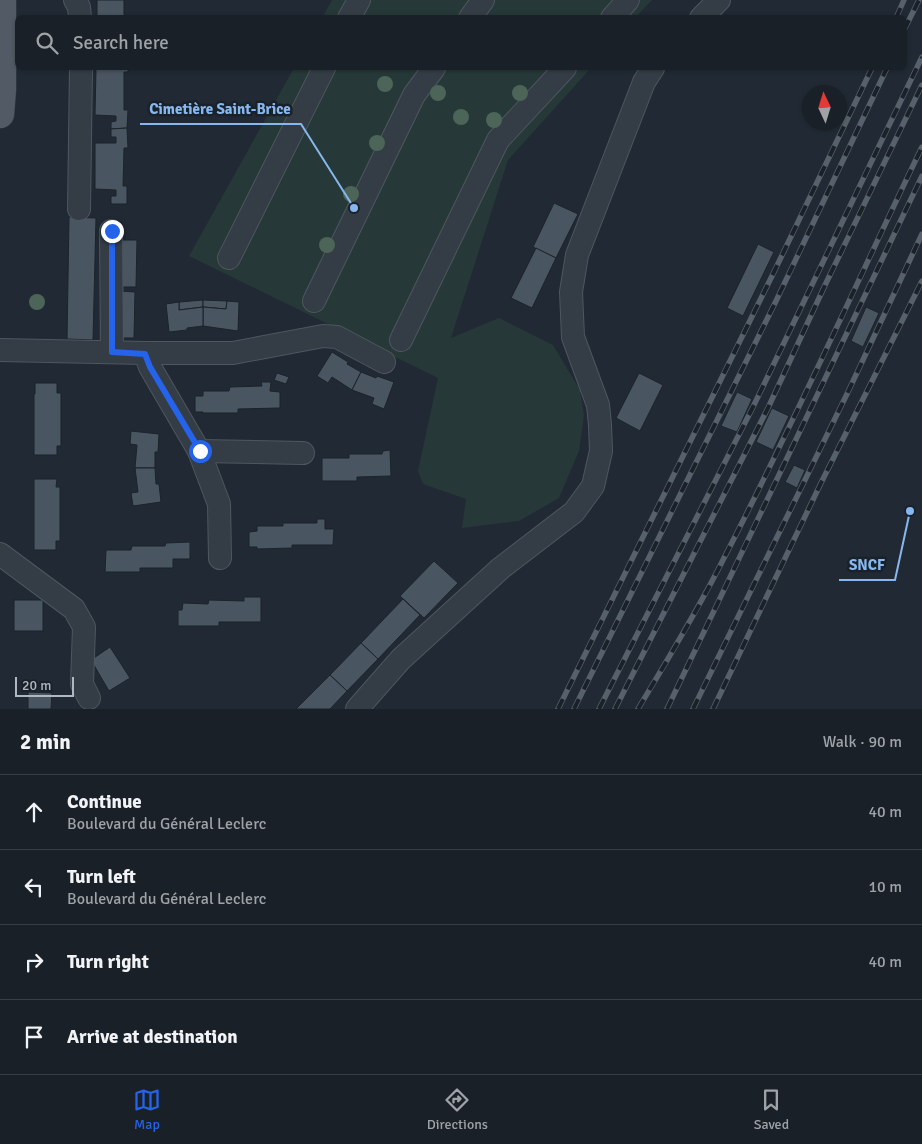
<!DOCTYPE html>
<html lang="en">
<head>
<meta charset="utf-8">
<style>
  body { margin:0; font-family:Signika,sans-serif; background:#262d33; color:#f1f3f6 }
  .compass { position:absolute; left:802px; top:85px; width:45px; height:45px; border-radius:50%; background:#192027; box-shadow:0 1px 4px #0004; rotate:356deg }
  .scale { position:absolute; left:15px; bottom:12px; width:59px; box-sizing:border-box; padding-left:5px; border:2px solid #aeb7c2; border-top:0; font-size:14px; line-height:18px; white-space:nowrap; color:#aeb7c2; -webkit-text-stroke:4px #1a2129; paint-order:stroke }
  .stop { position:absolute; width:15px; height:15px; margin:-11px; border:4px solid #2563eb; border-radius:50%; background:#fff }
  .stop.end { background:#2563eb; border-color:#fff; box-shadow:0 1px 5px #0008 }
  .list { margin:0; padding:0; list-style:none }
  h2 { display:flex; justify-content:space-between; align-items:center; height:65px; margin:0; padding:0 20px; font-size:21px }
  h2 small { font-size:16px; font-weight:400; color:#9fa3a7 }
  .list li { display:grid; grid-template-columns:32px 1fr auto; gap:15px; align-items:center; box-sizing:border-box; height:75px; padding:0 20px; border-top:1px solid #373e44 }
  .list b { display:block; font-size:19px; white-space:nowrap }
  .list p { margin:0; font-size:16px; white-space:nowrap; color:#9fa3a7 }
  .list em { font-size:16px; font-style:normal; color:#9fa3a7 }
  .icon { flex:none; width:28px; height:28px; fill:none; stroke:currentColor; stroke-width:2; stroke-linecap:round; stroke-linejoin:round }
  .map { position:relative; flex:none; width:922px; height:709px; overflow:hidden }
  .search { position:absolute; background:#192027; box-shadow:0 1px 4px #0004; left:15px; right:15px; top:15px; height:55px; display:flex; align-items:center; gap:12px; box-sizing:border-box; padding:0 18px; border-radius:8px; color:#9fa3a7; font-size:19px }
  .sheet { height:365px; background:#192027 }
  nav { display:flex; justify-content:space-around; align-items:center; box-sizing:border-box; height:70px; border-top:1px solid #373e44; background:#192027; font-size:14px; color:#9fa3a7 }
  nav a { display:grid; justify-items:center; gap:2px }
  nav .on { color:#2563eb }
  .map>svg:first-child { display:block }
  .green { fill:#263837 }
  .building { fill:#495560; stroke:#1b232b }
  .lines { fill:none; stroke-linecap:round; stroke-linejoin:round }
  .minor-casing { stroke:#4e5760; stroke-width:24 }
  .major-casing { stroke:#3d454e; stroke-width:29 }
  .minor { stroke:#343c45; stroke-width:22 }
  .major { stroke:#525b65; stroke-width:28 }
  .rail-casing { stroke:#56616b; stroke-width:5.5 }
  .rail { stroke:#1a2129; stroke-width:4; stroke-dasharray:11; stroke-linecap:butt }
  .tree { fill:#4c6558 }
  .route { stroke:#2563eb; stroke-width:6 }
  .leader { fill:none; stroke:#87b7ee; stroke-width:2 }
  .callout-dot { fill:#87b7ee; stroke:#1a2129; stroke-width:2 }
  .callout-label { font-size:15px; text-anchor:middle; font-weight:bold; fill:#87b7ee; stroke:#1a2129; stroke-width:5; stroke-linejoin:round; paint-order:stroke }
</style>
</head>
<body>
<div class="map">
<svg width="922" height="709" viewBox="0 0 922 709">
  <rect width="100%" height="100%" fill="#212a34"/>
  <g class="green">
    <polygon points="332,0 652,0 636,17 322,18"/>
    <polygon points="294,68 591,68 508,160 451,338 499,318 553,345 580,390 584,415 579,451 559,498 519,521 462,528 466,499 423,484 418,471 438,378 189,256"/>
  </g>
  <g class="building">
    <rect x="97" y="0" width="27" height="18"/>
    <polygon points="96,68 128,68 128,72 124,72 124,110 128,110 127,128 111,129 111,122 116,121 116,116 95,115"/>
    <polygon points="127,128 128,148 124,148 123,186 127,186 127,204 111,204 111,196 116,196 116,190 95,189 95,143 116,143 116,137 111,137 111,129"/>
    <polygon points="554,203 578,214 556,258 533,247"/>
    <polygon points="69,217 96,218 93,340 67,339"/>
    <polygon points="121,240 137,240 136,287 120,287"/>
    <polygon points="758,244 774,252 743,316 727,308"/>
    <polygon points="536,248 556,258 532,308 511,298"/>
    <polygon points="120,291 135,292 134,338 119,338"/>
    <polygon points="203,300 203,307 179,310 179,302"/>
    <polygon points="203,300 227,301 226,309 203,307"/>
    <polygon points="227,301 239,302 238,331 203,326 203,307 226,309"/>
    <polygon points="179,302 179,310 203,307 203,326 187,328 187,330 169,332 166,304"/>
    <polygon points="866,307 879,313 863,347 851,341"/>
    <polygon points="332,352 348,362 347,364 361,372 352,390 332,377 328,383 317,376"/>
    <polygon points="361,372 376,378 377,376 394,382 384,409 372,404 374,398 352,390"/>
    <polygon points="277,373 289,377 286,384 274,380"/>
    <polygon points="639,373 663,385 640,431 616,418"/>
    <polygon points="261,382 271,382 270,391 280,392 280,408 238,409 238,413 203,413 203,412 195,412 195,396 203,396 203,391 229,391 230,387 262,386"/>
    <polygon points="35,383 57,383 57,393 61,393 61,446 57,446 57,455 34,455 34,394 35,394"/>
    <polygon points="737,392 752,399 737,432 721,426"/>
    <polygon points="772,408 789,416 773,450 756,442"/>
    <polygon points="131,431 159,434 158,452 155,452 155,468 135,468 137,445 130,444"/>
    <polygon points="390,450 391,476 357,477 357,481 322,481 322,458 349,458 349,454 382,454 383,451"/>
    <polygon points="794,465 805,470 797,488 785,482"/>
    <polygon points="135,468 155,468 156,484 159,484 161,502 133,506 131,493 138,492"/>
    <polygon points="34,479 57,479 56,487 60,487 60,541 56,541 56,550 34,550"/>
    <polygon points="317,519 325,519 325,529 334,529 333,545 292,545 292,548 257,549 257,547 249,547 249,532 257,531 257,526 283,526 283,523 317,523"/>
    <polygon points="190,542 190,559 173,559 173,568 140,568 140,572 105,572 106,550 131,550 132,546 165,546 166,543"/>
    <polygon points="434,561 458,583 424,618 400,596"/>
    <polygon points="244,597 261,597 261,622 219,622 219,626 178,626 178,610 182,610 183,603 208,604 209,600 244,601"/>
    <polygon points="403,599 420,615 378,659 361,643"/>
    <rect x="14" y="600" width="29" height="31"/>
    <polygon points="361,643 378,659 347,691 330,675"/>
    <polygon points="110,647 130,678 109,691 91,660"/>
    <polygon points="330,675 347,691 330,709 296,709"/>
    <polygon points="28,692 52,693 51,709 28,709"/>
  </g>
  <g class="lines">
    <g class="minor-casing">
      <g id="minor">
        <polyline points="75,0 79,7 80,18"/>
        <polyline points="349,18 359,0"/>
        <polyline points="470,18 483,0"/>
        <polyline points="612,18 628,0"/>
        <polyline points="701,18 719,0"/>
        <polyline points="79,209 81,68"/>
        <polyline points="111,231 112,352"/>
        <polyline points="229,258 324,68"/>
        <polyline points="314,301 414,95 434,68"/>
        <polyline points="401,340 498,140 565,68"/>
        <polyline points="0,350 145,353 233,353 323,336 337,337 384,362"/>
        <polyline points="145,353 150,367 199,451 219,504 220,558"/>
        <polyline points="199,451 303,453"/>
        <polyline points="0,554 74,609 84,627 82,684 89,698"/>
        <polyline points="357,709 401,659 501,568 574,512 593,486 601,451 600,425 598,405 573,337 571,292 577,255 644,82 653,68"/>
      </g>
    </g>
    <g class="major-casing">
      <polyline id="major" points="0,114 2,89 2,0"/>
    </g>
    <use href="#minor" class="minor"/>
    <use href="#major" class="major"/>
    <g class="rail-casing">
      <g id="rail">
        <polyline points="896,18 904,0"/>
        <polyline points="904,30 919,0"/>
        <polyline points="558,709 773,274 872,68"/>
        <polyline points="574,709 776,301 887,68"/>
        <polyline points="599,709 753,407 922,57"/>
        <polyline points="615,709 768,408 827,281 922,85"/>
        <path d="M 638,709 C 668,659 698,610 724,558 C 794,423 856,284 922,147"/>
        <polyline points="667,709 922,176"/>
        <polyline points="693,709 847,394 922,234"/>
        <polyline points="713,709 821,483 922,281"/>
      </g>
    </g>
    <use href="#rail" class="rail"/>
  </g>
  <g class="tree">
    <circle cx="385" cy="84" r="8"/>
    <circle cx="438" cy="93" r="8"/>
    <circle cx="520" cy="93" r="8"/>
    <circle cx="461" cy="117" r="8"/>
    <circle cx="494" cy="120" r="8"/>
    <circle cx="377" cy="143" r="8"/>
    <circle cx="351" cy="194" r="8"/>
    <circle cx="327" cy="245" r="8"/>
    <circle cx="37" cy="302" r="8"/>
  </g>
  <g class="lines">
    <polyline class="route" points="112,231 112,352 145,354 150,367 200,451"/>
  </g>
  <path class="leader" d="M354 208L301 124H140M910 511L895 580H839"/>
  <g class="callout-dot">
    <circle cx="354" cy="208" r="5"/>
    <circle cx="910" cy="511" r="5"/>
  </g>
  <g class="callout-label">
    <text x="220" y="114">Cimetière Saint-Brice</text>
    <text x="867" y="570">SNCF</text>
  </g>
</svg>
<svg class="compass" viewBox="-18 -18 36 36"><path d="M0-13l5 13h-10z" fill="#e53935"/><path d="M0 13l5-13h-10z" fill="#9fa3a7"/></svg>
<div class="scale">20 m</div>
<div class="stop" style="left:200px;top:451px"></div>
<div class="stop end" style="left:112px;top:231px"></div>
<div class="search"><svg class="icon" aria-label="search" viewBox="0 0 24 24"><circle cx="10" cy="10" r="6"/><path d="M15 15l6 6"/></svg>Search here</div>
</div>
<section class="sheet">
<h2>2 min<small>Walk · 90 m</small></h2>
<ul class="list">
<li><svg class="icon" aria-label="ahead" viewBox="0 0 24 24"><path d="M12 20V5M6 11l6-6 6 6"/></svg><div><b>Continue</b><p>Boulevard du Général Leclerc</p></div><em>40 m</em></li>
<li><svg class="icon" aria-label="left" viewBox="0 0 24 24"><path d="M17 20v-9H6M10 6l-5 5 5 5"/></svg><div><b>Turn left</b><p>Boulevard du Général Leclerc</p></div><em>10 m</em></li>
<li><svg class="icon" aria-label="right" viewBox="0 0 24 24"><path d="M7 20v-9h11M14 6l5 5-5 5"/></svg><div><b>Turn right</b></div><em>40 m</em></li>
<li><svg class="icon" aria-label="arrive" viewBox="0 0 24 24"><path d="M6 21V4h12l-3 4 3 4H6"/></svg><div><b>Arrive at destination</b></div></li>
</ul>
</section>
<nav>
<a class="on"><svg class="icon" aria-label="map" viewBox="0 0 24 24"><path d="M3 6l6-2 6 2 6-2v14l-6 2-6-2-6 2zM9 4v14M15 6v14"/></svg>Map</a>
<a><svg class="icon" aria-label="directions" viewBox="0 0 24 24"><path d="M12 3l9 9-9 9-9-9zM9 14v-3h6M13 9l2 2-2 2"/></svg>Directions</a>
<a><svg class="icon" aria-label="saved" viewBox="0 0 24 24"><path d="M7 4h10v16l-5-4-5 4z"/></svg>Saved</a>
</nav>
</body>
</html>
